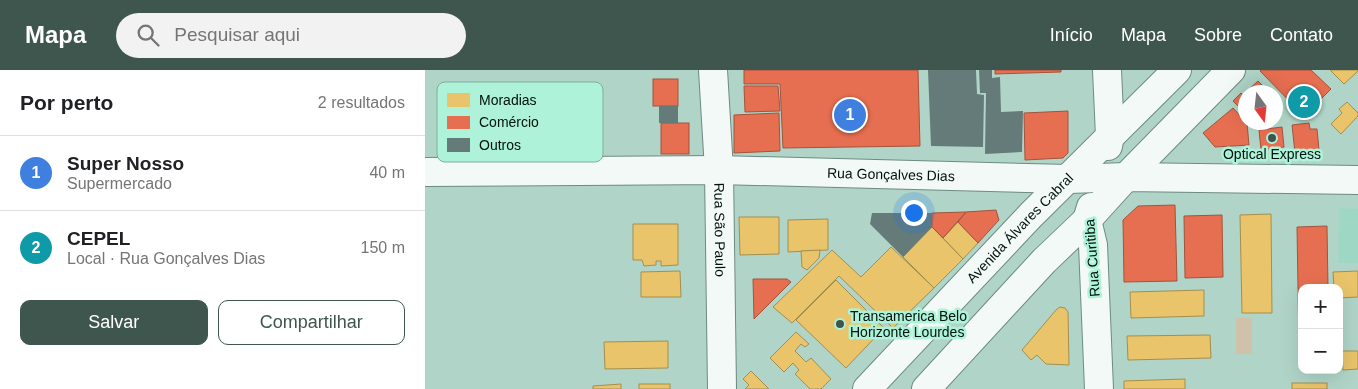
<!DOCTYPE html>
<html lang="pt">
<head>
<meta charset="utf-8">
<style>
  body { margin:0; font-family:Arial,sans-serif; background:#f2f2f2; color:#202124 }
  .controls { position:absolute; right:15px; bottom:15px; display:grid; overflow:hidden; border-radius:10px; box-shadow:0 5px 20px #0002 }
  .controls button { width:45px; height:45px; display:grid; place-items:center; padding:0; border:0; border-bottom:1px solid #e0e0e0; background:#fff; color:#202124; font:25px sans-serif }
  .compass { position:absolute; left:813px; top:15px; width:45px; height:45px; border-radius:50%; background:#fff; box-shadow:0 5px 20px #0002; rotate:165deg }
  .you { position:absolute; left:488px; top:142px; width:18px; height:18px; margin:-12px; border:4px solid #fff; border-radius:50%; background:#1a73e8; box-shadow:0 0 0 8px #1a73e833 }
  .badge { display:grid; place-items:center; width:32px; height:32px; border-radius:50%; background:#3e564d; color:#fff; font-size:16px; font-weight:700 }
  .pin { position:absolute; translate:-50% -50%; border:2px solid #fff; box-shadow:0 1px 5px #0006 }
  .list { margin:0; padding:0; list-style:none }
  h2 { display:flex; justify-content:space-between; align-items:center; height:65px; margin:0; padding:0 20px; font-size:21px }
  h2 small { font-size:16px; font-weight:400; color:#757577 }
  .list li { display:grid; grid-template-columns:32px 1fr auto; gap:15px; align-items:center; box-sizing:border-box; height:75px; padding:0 20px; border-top:1px solid #e0e0e0 }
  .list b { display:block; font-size:19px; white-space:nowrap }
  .list p { margin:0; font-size:16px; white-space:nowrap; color:#757577 }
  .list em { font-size:16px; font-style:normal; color:#757577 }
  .actions { display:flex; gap:10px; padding:15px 20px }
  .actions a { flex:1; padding:11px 0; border:1px solid #3e564d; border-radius:10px; text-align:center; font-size:18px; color:#3e564d }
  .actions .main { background:#3e564d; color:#fff }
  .icon { flex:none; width:28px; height:28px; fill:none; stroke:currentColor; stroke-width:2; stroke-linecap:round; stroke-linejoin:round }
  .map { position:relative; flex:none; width:933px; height:319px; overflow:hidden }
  header { display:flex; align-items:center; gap:30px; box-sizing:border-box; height:70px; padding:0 25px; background:#3e564d; color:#fff }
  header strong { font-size:24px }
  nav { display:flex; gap:28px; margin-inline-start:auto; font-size:18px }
  .search { width:350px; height:45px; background:#f2f2f2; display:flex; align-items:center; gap:12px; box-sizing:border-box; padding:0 18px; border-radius:28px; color:#757577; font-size:19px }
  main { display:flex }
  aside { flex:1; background:#fff }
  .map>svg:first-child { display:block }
  .built { fill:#9ed8c4 }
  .green { fill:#cfc1aa }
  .homes { fill:#e9c46a; stroke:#a38f4e }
  .shops { fill:#e76f51; stroke:#a2533c }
  .building { fill:#647b79 }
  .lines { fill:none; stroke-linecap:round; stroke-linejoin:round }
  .secondary-casing { stroke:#6d8b81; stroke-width:30 }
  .secondary { stroke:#f3f9f7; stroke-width:28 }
  .poi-dot { fill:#3e564d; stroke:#aef2d9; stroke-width:2 }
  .labels { text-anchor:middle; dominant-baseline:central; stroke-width:5; stroke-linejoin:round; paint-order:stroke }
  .poi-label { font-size:14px; fill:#00120b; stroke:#aef2d9 }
  .street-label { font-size:14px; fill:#00120b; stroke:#aef2d9 }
  .key { fill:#aef2d9; stroke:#7aaf9b; stroke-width:1 }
  .key-label { font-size:14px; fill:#00120b }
</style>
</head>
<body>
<header>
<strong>Mapa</strong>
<div class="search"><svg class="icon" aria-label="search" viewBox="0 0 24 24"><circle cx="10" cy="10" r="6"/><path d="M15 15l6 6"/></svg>Pesquisar aqui</div>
<nav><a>Início</a><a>Mapa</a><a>Sobre</a><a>Contato</a></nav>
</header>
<main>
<aside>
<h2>Por perto<small>2 resultados</small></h2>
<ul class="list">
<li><span class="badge" style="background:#3f7fe0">1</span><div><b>Super Nosso</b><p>Supermercado</p></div><em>40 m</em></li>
<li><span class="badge" style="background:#0f9aa8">2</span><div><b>CEPEL</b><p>Local · Rua Gonçalves Dias</p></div><em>150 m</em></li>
</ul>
<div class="actions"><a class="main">Salvar</a><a>Compartilhar</a></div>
</aside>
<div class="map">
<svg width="933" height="319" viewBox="0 0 933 319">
  <rect width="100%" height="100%" fill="#b0d5c8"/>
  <polygon class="built" points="914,138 933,139 933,193 913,193"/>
  <rect class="green" x="811" y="248" width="16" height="36"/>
  <g class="homes">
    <polygon points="905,0 933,0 933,1 919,14"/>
    <polygon points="922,32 933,43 933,46 916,64 906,54 917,43 914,39"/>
    <polygon points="846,144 847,243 817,243 815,145"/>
    <polygon points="314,147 354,147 354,184 315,185"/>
    <polygon points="403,149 403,180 363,182 363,150"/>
    <polygon points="533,152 553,173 538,189 518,168"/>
    <polygon points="208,154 253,154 253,195 236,196 236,191 231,191 231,195 219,196 217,190 208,190"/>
    <polygon points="507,157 538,189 509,218 478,187"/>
    <polygon points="466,177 509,218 468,258 414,206 367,253 348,237 407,180 436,207"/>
    <polygon points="395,180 394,188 382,200 377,197 376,181"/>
    <polygon points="255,201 256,227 216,227 216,202"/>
    <polygon points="933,201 933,227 914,228 914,218 909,218 908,202"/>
    <polygon points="411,210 459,258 421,298 371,250"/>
    <polygon points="779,220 779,246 706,248 705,222"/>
    <polygon points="635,237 640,238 643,242 644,295 621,294 612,285 606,290 597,280 631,240"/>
    <polygon points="371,262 384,274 380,277 376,274 370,281 381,292 386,288 406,309 396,319 385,319 370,304 374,300 368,293 359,302 345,288"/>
    <polygon points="785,265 786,288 703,290 702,266"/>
    <polygon points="243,271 243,298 180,299 179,272"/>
    <polygon points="917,281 933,281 933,299 918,300"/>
    <polygon points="326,301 344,319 320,319 324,315 318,309"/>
    <polygon points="760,309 760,319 699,319 699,311"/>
    <rect x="867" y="313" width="35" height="6"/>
    <polygon points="196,314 196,319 168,319 168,316"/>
    <rect x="214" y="314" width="31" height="5"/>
  </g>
  <g class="shops">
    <polygon points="319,0 493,0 495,76 358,78 355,14 319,14"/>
    <polygon points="570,0 636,0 636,2 570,4"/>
    <polygon points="836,0 886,0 906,19 879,46 835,1"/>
    <rect x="228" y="9" width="25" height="27"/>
    <polygon points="833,11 844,22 821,22"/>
    <polygon points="319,16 353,16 355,41 320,42"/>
    <polygon points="816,23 818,25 821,23 821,44 808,31"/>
    <polygon points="808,38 822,53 824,75 790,77 778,63"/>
    <polygon points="643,41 643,83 638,88 600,90 599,43"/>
    <polygon points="354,43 355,81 309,83 309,45"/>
    <rect x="236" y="53" width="28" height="31"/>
    <polygon points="884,53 885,59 892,59 894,80 870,83 867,55"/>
    <polygon points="857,57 859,77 836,80 834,60"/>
    <polygon points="750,135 752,211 699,212 698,150 713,136"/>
    <polygon points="571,140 574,150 553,173 533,152 541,142"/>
    <polygon points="541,142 518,168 507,157 507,143"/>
    <polygon points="797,145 798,207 760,208 759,146"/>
    <polygon points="902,156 903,218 877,218 877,277 874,277 872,157"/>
    <polygon points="328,209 362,209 366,212 329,249"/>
  </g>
  <g class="building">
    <polygon points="503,0 551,0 552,24 559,25 558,77 506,76"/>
    <polygon points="554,0 567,0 567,8 575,7 576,42 598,41 597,82 560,84 561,23 555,23"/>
    <rect x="234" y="36" width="19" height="17"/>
    <polygon points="447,143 507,143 507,157 478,187 445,154"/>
  </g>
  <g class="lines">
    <g class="secondary-casing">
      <g id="secondary">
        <path id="s1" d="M 288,0 L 294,100 L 297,319"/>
        <polyline points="682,0 685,66 683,76"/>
        <path id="s2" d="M 0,102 L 294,100 L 644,109 L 701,107 L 933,110"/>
        <polyline points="666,137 662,150 668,175 674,319"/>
        <path id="s3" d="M 442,319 L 606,145 L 752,0"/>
        <polyline points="501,319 619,191 662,150 701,107 806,0"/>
      </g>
    </g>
    <use href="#secondary" class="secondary"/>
  </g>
  <g class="poi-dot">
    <circle cx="847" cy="68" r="5"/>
    <circle cx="415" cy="254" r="5"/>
  </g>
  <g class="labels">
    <g class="poi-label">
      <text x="847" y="84">Optical Express</text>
      <text x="425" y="246" text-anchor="start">Transamerica Belo<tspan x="425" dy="16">Horizonte Lourdes</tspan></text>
    </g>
    <g class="street-label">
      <text stroke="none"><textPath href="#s2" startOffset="466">Rua Gonçalves Dias</textPath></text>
      <text stroke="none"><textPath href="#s3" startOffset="222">Avenida Álvares Cabral</textPath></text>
      <text stroke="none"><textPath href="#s1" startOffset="160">Rua São Paulo</textPath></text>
      <text transform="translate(667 188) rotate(-94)">Rua Curitiba</text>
    </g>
  </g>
  <rect x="12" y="12" width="166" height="80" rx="8" class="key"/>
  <rect x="22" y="23" width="23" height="14" fill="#e9c46a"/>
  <rect x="22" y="46" width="23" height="13" fill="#e76f51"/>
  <rect x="22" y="68" width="23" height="14" fill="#647b79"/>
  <g class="key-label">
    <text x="54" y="35">Moradias</text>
    <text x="54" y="57">Comércio</text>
    <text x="54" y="80">Outros</text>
  </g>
</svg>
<div class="controls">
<button>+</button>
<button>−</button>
</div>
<svg class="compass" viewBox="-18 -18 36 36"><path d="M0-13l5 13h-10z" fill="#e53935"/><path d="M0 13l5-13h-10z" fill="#757577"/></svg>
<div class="you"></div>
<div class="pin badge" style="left:425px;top:45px;background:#3f7fe0">1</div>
<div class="pin badge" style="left:879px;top:32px;background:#0f9aa8">2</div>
</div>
</main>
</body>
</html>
